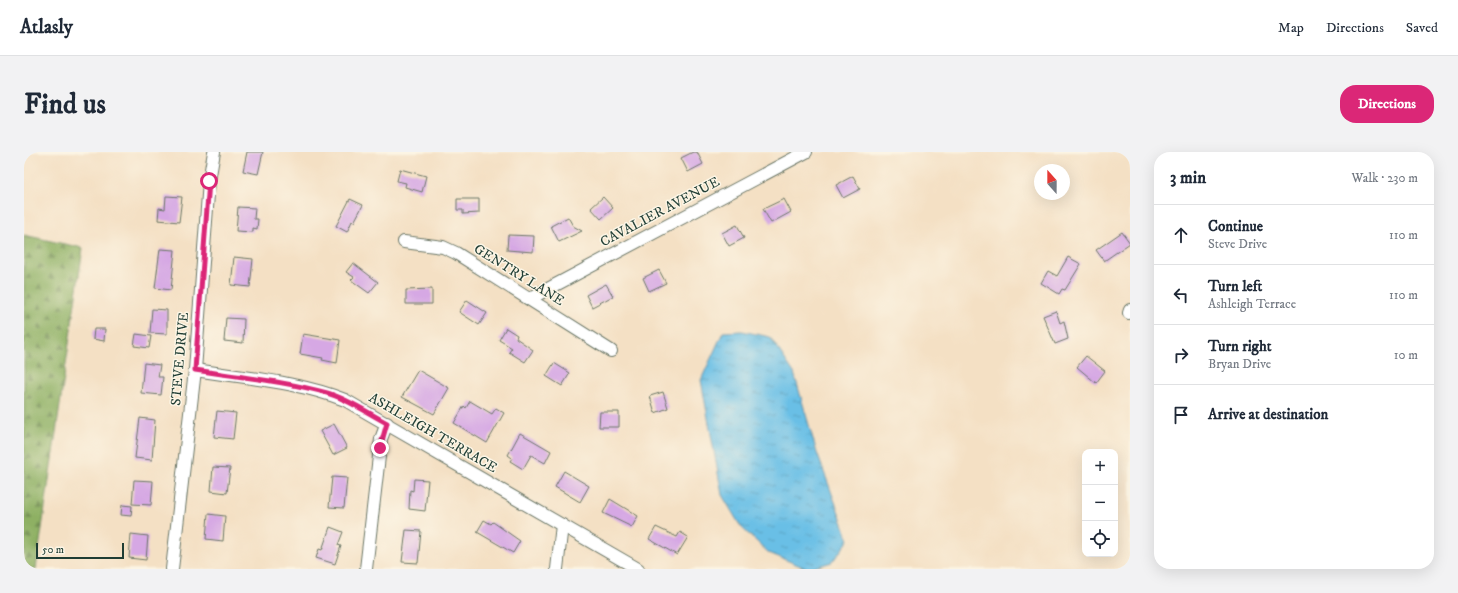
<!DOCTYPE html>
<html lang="en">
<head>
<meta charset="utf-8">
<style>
  body { margin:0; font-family:"IM FELL DW Pica",serif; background:#f2f2f3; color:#1f2937 }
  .controls { position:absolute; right:12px; bottom:12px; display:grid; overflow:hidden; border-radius:8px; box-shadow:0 4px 16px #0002 }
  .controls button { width:36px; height:36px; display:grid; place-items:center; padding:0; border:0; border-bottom:1px solid #e0e1e3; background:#fff; color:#1f2937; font:20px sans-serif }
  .compass { position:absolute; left:1010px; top:12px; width:36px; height:36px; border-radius:50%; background:#fff; box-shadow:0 4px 16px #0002; rotate:339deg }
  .scale { position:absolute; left:12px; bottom:10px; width:88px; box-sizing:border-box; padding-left:4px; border:2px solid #1f3d34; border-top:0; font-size:11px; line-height:14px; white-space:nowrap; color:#1f3d34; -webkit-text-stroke:3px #fcf5e5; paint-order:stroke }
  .stop { position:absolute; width:12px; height:12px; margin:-9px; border:3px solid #db2777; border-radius:50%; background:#fff }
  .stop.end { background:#db2777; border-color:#fff; box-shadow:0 1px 4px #0008 }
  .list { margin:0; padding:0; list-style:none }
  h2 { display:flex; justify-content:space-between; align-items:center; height:52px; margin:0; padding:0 16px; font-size:17px }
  h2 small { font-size:13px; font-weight:400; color:#747a83 }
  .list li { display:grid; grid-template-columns:26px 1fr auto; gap:12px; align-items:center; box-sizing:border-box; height:60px; padding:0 16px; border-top:1px solid #e0e1e3 }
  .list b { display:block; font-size:15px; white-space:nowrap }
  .list p { margin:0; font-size:13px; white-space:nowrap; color:#747a83 }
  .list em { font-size:13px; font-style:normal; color:#747a83 }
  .icon { flex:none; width:22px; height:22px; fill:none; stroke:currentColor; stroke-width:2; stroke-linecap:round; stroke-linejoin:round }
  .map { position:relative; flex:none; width:1106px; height:417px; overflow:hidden; border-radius:16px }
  header { display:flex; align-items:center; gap:24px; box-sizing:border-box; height:56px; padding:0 20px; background:#fff; border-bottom:1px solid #e0e1e3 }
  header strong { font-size:19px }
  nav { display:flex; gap:22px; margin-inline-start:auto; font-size:14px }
  .intro { display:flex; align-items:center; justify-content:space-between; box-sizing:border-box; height:96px; padding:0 24px }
  h1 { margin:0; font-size:28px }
  .button { padding:10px 18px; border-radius:16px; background:#db2777; color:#fff; font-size:14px; font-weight:700 }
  main { display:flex; gap:24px; padding:0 24px }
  aside { flex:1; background:#fff; border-radius:16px; box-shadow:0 4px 16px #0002 }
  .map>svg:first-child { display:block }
  .forest { fill:url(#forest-firs); stroke:#56764c }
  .water { fill:url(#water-ripples); stroke:#447e8d }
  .building { fill:#d6a8e4 }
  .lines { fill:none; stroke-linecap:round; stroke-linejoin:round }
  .minor-casing { stroke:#6a7666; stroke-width:14 }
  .minor { stroke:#fff; stroke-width:12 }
  .route { stroke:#db2777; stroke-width:5 }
  .labels { text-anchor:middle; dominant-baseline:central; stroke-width:3; stroke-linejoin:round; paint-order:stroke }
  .street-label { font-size:14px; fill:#1f3d34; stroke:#fcf5e5 }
</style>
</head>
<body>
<header>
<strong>Atlasly</strong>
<nav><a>Map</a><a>Directions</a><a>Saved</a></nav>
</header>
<div class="intro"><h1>Find us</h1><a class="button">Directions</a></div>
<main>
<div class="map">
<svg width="1106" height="417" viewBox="0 0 1106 417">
  <defs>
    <pattern id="forest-firs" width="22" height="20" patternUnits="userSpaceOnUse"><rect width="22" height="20" fill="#8eb064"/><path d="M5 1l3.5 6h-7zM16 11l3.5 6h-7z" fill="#739053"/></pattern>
    <pattern id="water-ripples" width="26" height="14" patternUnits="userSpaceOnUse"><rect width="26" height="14" fill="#69bfe6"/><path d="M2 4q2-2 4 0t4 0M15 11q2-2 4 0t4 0" fill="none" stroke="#569cbb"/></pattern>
  </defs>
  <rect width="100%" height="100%" fill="#fcf5e5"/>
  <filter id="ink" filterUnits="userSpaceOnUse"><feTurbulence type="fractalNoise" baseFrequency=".025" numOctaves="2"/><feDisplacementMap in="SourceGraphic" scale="8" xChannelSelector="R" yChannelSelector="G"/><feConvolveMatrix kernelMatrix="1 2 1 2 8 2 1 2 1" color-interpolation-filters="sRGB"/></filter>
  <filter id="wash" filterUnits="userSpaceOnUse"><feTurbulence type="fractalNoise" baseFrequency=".012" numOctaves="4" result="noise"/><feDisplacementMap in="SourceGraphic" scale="16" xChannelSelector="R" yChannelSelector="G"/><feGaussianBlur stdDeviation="0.9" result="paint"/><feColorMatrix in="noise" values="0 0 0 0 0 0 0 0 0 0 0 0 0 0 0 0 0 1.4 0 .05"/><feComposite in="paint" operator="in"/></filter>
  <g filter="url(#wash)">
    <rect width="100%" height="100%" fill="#f4e0c4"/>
    <polygon class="forest" points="0,83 59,96 12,417 0,417"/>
    <polygon class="water" points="718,179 746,185 770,221 793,301 825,388 808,410 784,417 745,401 717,375 698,343 677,228 699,180"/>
    <g id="blocks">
      <g class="building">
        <polygon points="223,0 239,0 234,22 219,19"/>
        <polygon points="669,0 673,0 679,12 664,20 657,6"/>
        <polygon points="376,17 402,24 398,40 381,35 382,31 373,29"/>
        <polygon points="829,24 836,37 819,46 812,33"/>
        <polygon points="142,44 158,45 155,70 134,68 135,56 141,57"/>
        <polygon points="579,45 589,56 577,67 567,56"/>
        <polygon points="326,47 339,53 330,70 328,69 323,80 312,74"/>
        <polygon points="433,47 455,47 455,61 439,62 439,58 433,58"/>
        <polygon points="760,47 767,60 747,71 739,57"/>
        <polygon points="214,55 231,56 230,67 234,67 233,77 229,76 229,80 212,79"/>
        <polygon points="544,65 549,74 558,79 535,90 527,74"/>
        <polygon points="713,73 720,86 705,94 698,81"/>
        <polygon points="1098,80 1106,91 1080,109 1072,98"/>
        <polygon points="484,83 510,84 509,100 483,98"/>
        <polygon points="136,97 151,98 147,138 131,136"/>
        <polygon points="210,105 229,107 226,135 207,133"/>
        <polygon points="1044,105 1057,112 1041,138 1038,137 1035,142 1017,131 1024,119 1033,124"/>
        <polygon points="329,111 354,130 345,141 327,128 330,125 322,120"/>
        <polygon points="635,118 642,131 625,139 619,126"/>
        <polygon points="582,132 589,144 568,155 562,143"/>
        <polygon points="408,137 408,152 382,152 382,138"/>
        <polygon points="443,148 463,161 455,173 435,160"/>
        <polygon points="128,157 143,158 143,182 126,181"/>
        <polygon points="1032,159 1036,171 1040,169 1044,187 1031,192 1019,164"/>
        <polygon points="202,166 220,167 219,191 200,189"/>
        <polygon points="482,176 493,183 492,186 509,198 501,210 485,200 488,196 475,188"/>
        <polygon points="70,177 81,177 80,189 69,187"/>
        <polygon points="112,182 127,184 125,196 110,194"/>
        <polygon points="279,182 316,188 313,211 298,208 299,206 276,202"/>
        <polygon points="1062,204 1081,219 1072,231 1053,215"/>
        <polygon points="120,211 136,213 134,225 139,225 137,243 117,241"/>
        <polygon points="530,211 546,221 538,234 522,224"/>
        <polygon points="394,218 425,236 410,262 378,245"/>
        <polygon points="639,240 644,256 631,261 626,244"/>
        <polygon points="446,249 468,262 472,256 480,261 463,291 430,271 440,254 442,256"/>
        <polygon points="193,259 212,261 209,287 190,285"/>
        <polygon points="576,260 595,260 595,275 575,275"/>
        <polygon points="116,266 131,268 128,308 111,306"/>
        <polygon points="310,272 323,296 309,303 296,279"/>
        <polygon points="496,281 527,299 521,311 507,303 499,317 486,309 488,306 484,303"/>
        <polygon points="189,315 206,316 203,341 187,339"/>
        <polygon points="540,319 565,334 556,350 531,335"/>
        <polygon points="308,325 323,326 320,356 305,355"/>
        <polygon points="390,327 404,328 401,359 385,357 386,338 389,339"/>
        <polygon points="110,328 129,329 127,353 108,352"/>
        <polygon points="586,347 614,364 608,375 579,361"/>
        <polygon points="98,353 108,354 107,364 97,363"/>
        <polygon points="184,362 201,364 199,389 182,387"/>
        <polygon points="460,368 467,372 469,370 496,389 489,401 453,380"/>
        <polygon points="306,375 319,380 314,393 317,394 311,412 292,406 295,397 298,398"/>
        <polygon points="632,375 653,385 656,380 664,385 653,403 625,387"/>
        <polygon points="382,378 397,379 394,411 378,410"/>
        <polygon points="107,382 124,384 122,408 105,406"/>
      </g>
    </g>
  </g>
  <g filter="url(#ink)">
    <use href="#blocks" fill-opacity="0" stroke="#6a7666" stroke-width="1"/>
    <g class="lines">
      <g class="minor-casing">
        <g id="minor">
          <polyline points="380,90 419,95 432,101 587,199"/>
          <polyline points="505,147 782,0"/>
          <polyline points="1105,161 1106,158"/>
          <path d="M 171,218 C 220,226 274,229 321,248 L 614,417"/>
          <polyline points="148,417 171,218 185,29 190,0"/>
          <polyline points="342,417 357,287 363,271"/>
          <polyline points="533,417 538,373"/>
        </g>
      </g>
      <use href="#minor" class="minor"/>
    </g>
  </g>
  <g class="lines" filter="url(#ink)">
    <path class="route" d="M 185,29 L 171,218 C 215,225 261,229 303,241 C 324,247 344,261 363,271 L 356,296"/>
  </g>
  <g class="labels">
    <g class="street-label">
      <text transform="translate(636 60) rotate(-28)">CAVALIER AVENUE</text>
      <text transform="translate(495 123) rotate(32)">GENTRY LANE</text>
      <text transform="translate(156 207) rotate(-85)">STEVE DRIVE</text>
      <text transform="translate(409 281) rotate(30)">ASHLEIGH TERRACE</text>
    </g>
  </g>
</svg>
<div class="controls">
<button>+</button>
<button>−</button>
<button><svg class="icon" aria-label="locate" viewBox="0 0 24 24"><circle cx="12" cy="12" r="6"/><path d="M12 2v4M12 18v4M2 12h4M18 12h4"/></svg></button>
</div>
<svg class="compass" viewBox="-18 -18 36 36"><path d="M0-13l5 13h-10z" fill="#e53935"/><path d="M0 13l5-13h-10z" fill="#747a83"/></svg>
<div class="scale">50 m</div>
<div class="stop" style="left:185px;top:29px"></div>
<div class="stop end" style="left:356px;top:296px"></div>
</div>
<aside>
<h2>3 min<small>Walk · 230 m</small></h2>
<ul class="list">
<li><svg class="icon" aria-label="ahead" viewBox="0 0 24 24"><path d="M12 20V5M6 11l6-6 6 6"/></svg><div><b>Continue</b><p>Steve Drive</p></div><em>110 m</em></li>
<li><svg class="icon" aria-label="left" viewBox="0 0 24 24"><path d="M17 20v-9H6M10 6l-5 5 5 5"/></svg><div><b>Turn left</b><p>Ashleigh Terrace</p></div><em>110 m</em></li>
<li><svg class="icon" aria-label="right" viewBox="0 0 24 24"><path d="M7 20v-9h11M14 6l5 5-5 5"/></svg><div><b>Turn right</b><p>Bryan Drive</p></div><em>10 m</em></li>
<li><svg class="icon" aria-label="arrive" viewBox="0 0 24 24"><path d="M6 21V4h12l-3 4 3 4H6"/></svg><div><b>Arrive at destination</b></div></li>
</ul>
</aside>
</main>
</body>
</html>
